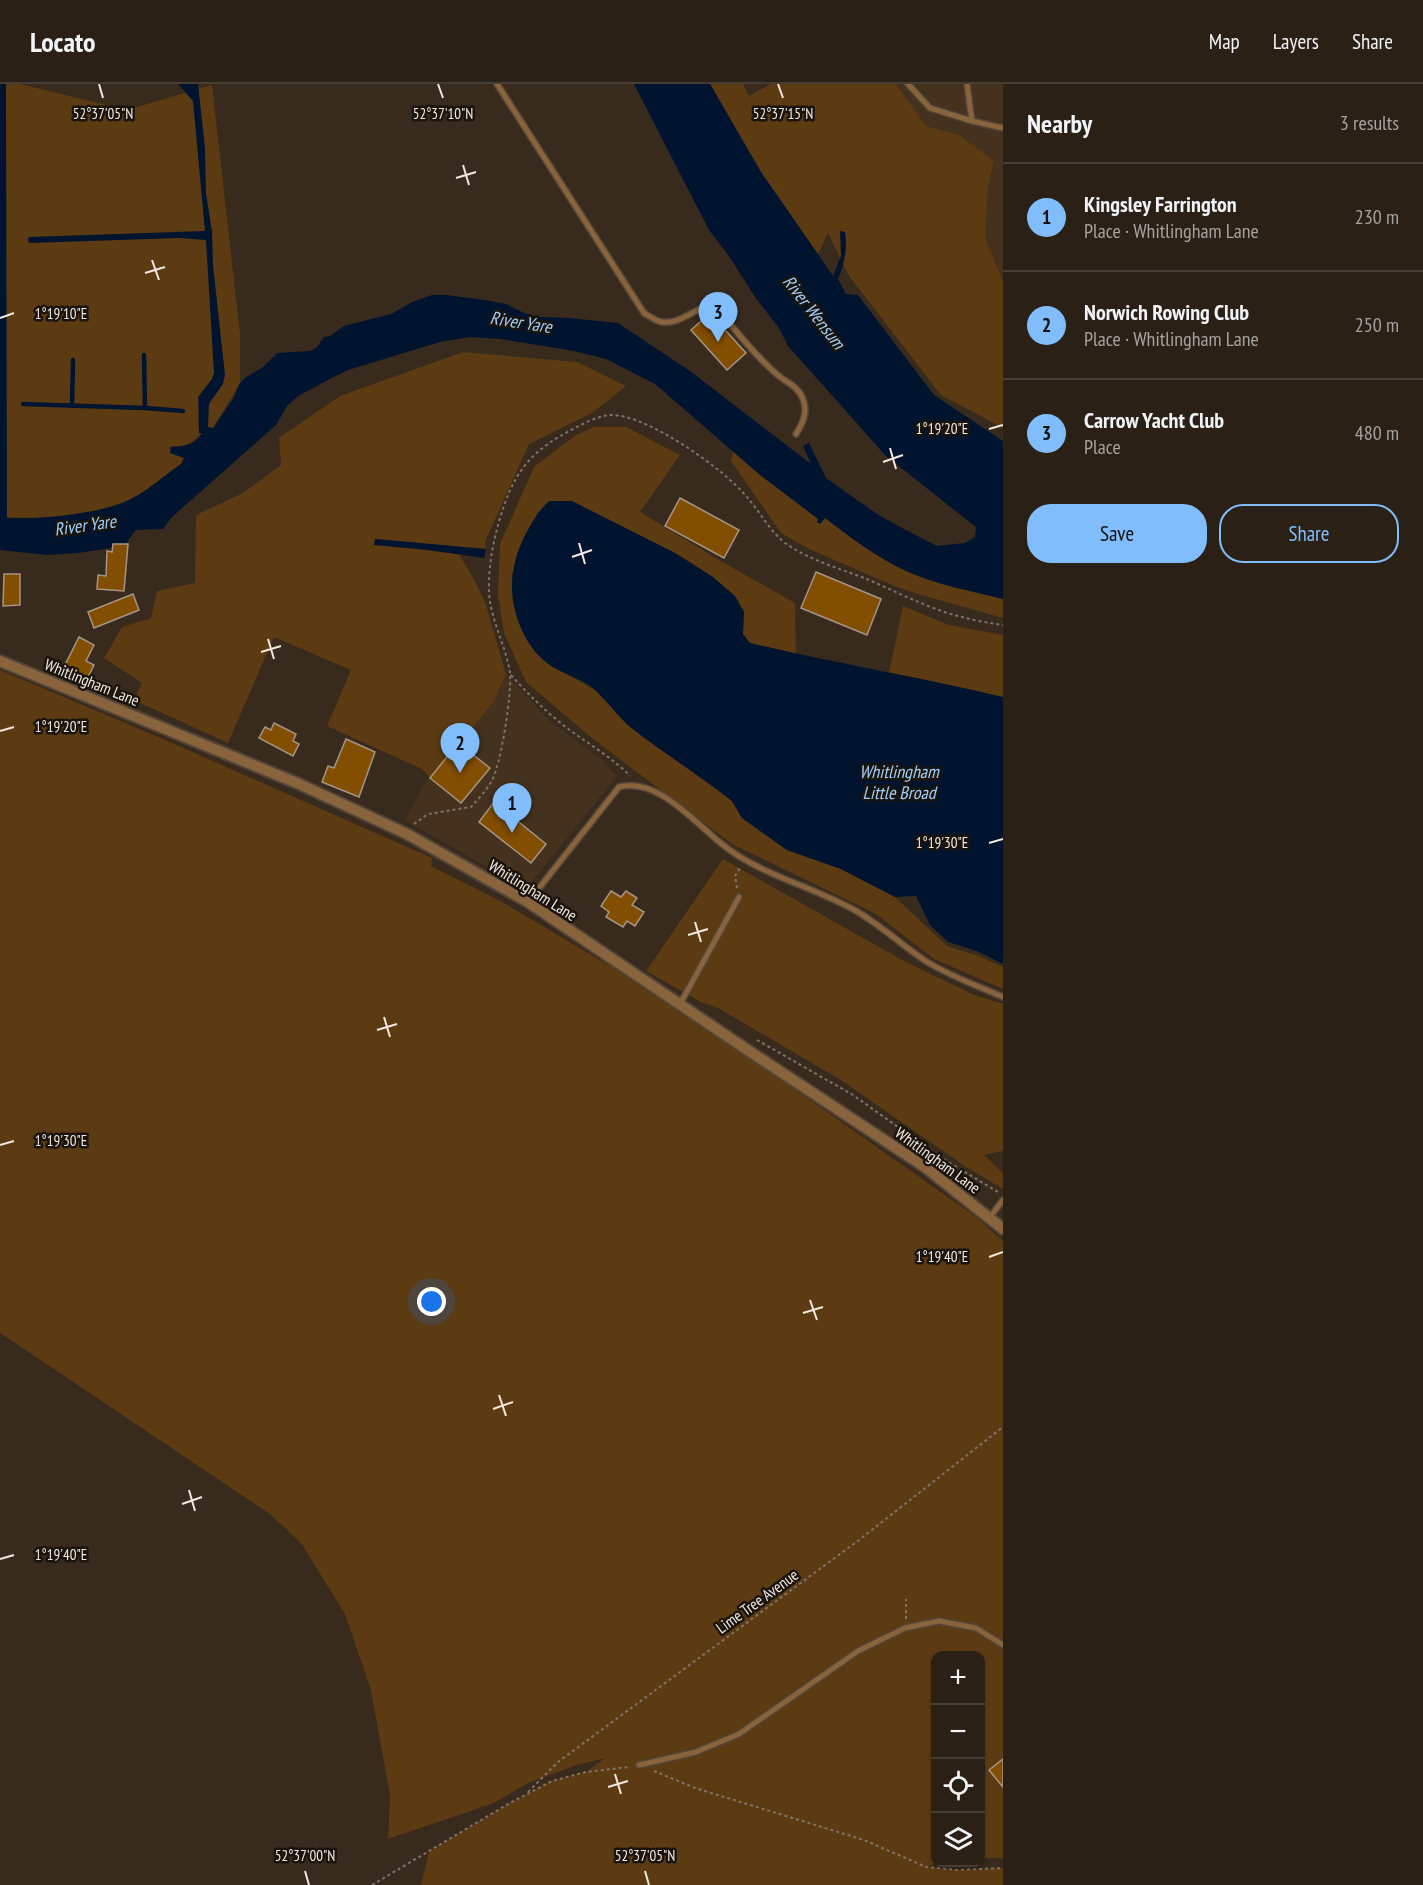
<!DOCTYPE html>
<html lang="en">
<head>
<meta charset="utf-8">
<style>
  body { margin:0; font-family:"PT Sans Narrow",sans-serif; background:#32281f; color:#f1f3f6 }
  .controls { position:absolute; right:18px; bottom:18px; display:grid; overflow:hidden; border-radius:12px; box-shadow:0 2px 4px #0004 }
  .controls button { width:54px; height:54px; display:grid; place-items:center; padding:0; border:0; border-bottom:2px solid #463e35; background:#2a2016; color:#f1f3f6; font:30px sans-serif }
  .you { position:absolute; left:432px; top:1218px; width:21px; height:21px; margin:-15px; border:4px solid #fff; border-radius:50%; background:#1a73e8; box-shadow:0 0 0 9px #1a73e833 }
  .badge { display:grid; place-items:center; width:39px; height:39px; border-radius:50%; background:#81bdfa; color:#111; font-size:20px; font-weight:700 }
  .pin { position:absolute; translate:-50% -50px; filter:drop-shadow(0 2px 3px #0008) }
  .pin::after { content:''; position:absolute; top:32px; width:21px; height:18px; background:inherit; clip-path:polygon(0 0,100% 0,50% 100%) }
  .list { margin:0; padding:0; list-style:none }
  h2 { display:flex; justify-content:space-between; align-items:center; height:78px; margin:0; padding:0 24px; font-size:26px }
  h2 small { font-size:20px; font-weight:400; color:#a5a3a1 }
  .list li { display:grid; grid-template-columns:39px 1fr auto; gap:18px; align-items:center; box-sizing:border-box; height:108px; padding:0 24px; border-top:2px solid #463e35 }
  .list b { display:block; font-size:22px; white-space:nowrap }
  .list p { margin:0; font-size:20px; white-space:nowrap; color:#a5a3a1 }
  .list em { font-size:20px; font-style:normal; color:#a5a3a1 }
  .actions { display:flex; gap:12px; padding:18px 24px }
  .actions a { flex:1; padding:14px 0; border:2px solid #81bdfa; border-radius:24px; text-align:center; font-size:21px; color:#81bdfa }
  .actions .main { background:#81bdfa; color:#111 }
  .icon { flex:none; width:33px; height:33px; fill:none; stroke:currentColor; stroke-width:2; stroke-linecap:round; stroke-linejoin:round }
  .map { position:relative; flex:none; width:1003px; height:1801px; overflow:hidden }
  header { display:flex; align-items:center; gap:36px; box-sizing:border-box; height:84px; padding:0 30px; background:#2a2016; border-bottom:2px solid #463e35 }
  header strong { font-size:28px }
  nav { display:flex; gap:33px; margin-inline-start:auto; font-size:21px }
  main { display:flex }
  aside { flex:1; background:#2a2016 }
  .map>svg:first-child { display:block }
  .built { fill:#44321e }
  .green { fill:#5c3b13 }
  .water { fill:#00142f }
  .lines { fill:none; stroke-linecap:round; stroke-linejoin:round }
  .stream { stroke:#00142f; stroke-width:4.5 }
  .building { fill:#824e01; stroke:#a69585; stroke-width:1.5 }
  .lane-casing { stroke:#524538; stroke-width:8 }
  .street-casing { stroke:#524538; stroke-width:14 }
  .path { stroke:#807368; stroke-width:2; stroke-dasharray:3 3; stroke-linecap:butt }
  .lane { stroke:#89633c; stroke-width:5 }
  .street { stroke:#89633c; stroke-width:10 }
  .ticks { fill:none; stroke:#f2e8e0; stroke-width:2 }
  .labels { text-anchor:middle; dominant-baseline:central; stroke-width:5; stroke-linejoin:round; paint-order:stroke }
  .street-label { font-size:16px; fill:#f2e8e0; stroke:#1a140e }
  .water-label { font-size:18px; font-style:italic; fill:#a1cefc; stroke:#1a140e }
  .ticks-label { font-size:15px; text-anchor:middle; fill:#f2e8e0; stroke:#1a140e; stroke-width:5; stroke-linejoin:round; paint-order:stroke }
</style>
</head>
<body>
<header>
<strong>Locato</strong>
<nav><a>Map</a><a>Layers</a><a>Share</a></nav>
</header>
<main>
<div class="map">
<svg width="1003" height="1801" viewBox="0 0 1003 1801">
  <rect width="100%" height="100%" fill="#382a1d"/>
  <g class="built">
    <polygon points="896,0 1003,0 1003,197 985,154 988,102 994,77 959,51 926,42"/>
    <polygon points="506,590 550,637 601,675 617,692 530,800 520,801 404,736 425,699 493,619"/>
  </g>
  <g class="green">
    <path d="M 0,0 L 20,0 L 127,26 L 212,1 L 240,250 L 240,299 L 213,344 L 205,344 C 195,357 188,364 170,362 L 170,369 L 185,374 L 181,380 C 165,391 145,409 128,416 C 97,430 33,437 0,432 Z"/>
    <polygon points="710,0 743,0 749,12 771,0 896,0 926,42 959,51 994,77 988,102 985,154 1003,197 1003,344 941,311 849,192 828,149 818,170 761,88"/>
    <polygon points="463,268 577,278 626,302 592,329 529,360 485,458 486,465 375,455 374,461 459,470 476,499 486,521 506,590 493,619 430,694 422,685 327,642 351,586 274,553 228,659 134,616 142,599 104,574 122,543 151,534 157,507 195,499 196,431 243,409 281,381 279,354 340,312"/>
    <polygon points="594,343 626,343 680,371 640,428 719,476 795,519 796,570 750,559 743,551 744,528 735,512 572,417 549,417 537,429 512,490 513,518 523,548 548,580 595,606 628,641 732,717 742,734 787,766 841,785 895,813 947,862 976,871 1003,883 1003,905 934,875 876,830 732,760 592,654 526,598 504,549 498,511 500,460 534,383 576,351"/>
    <path d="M 733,367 L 819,435 L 817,438 L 819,440 L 825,433 C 851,454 879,476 910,488 C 940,501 972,507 1003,515 L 1003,534 L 918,510 L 897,503 L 809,465 L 781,449 L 731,377 Z"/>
    <polygon points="903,522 949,541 1003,551 1003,614 889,589"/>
    <polygon points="0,586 163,655 432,774 431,782 502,818 615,885 779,994 976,1133 1003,1157 1003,1774 981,1774 980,1572 936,1572 937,1779 927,1783 958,1786 1003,1784 1003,1801 421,1801 429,1768 508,1720 552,1697 586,1688 605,1674 577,1681 528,1699 494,1719 388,1755 390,1711 371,1606 345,1530 301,1459 270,1430 0,1249"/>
    <polygon points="723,775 904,877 972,910 1003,920 1003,1067 984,1071 1003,1089 1003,1105 966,1083 841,996 718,924 701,918 646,887"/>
  </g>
  <g class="water">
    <path d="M 0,0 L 6,0 L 7,434 C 40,436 103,430 131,415 C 149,406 165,391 181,380 L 184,374 L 170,369 L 171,363 C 184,362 194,362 202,349 L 199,349 C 198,337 199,326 198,313 L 212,295 L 214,289 L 206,156 L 179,154 L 29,159 L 28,155 L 29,153 L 205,147 L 193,17 L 178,0 L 198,0 L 205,64 L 206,109 L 212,148 L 213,181 L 225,291 L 223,300 L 209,320 L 208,343 L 213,344 L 233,315 L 240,299 L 245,294 L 263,283 L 277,269 L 310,267 L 317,263 L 324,253 L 330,252 L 344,242 L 391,230 L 412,218 L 432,211 L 447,211 L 484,216 L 506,220 L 524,229 L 540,233 L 569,234 L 618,239 L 690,287 L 811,380 L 803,362 L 809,359 L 826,394 L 877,430 L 904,445 L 937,462 L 965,459 L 975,453 L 976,443 L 886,372 L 788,262 L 779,244 L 755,213 L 729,172 L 709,146 L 634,0 L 710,0 L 761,88 L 833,192 L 841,172 L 840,147 L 845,148 C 848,165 844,180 838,195 L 846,210 L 858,211 L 934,311 L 1003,357 L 1003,515 C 971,507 938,501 908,488 C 878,474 851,454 825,434 L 820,440 L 817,438 L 818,435 L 760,391 L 655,300 L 606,275 L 574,267 L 501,255 L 470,253 L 440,258 L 348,286 L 330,295 L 298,312 L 287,322 L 276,341 L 172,433 L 163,445 L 136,446 L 126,459 L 111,464 L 78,469 L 47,471 L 0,466 Z"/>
    <path d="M 549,417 L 572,417 L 677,470 L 713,493 L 735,512 L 744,528 L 743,550 L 750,559 C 834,579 919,593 1003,613 L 1003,880 L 977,867 L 948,858 L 930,841 L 916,812 L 895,813 L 841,785 L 787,766 L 742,734 L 732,717 C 699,690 662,669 629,642 C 617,631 607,617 595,606 C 581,593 561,590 547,579 C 522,560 508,520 513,489 C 516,464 531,435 549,417 Z"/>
    <polygon points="375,455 486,465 484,474 422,465 374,461"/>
  </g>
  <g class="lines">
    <g class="stream">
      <polyline points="144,271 145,324"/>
      <polyline points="23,320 145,324 183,327"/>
      <polyline points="72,322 73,276"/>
    </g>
  </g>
  <g class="building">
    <polygon points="710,229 746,269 727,286 691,246"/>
    <polygon points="680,414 739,446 724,474 665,442"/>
    <polygon points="113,460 128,460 124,507 97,505 98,491 106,492 107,467 112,468"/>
    <polygon points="816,488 881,515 867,551 801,524"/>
    <polygon points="4,490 20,490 20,521 3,522"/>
    <polygon points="133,510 139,526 94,544 88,528"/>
    <polygon points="79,553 94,561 86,577 94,581 87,595 64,583"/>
    <polygon points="274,639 296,650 293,657 299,660 293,672 259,654 265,643 271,646"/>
    <polygon points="346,655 375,668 359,713 322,698 328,682 334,684"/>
    <polygon points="458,659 490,684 461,719 430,694"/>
    <polygon points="494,718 546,760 531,779 479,738"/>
    <polygon points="611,807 621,813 626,807 637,814 632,821 644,828 635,842 627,837 623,843 606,833 609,828 601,822"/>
    <polygon points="1003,1675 1003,1703 989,1686"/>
  </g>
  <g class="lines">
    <g class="lane-casing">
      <g id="lane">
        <path d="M 497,0 L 644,229 C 649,232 656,237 662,238 C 678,241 695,225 710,221 L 719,227 C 738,249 757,274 780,293 C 789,299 799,304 803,315 C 808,328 803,339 796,350"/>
        <polyline points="908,0 930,24 972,37"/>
        <polyline points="967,0 972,37 1003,44"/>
        <path d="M 528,818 L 619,703 C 657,692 696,740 723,761 C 762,792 815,803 858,828 C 881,842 902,861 924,876 C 949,892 976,901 1003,913"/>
        <polyline points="680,920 739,813"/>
        <polyline points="990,1133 1003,1116"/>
        <polyline points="639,1681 696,1668 739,1650 858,1567 905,1544 939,1537 976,1544 1003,1561"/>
      </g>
    </g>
    <g class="street-casing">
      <polyline id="street" points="0,577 297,699 407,750 528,818 752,969 925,1083 1003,1145"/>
    </g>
    <g class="path">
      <path d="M 511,591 C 527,609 543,625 562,640 C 584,658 610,671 630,692"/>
      <path d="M 414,740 L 428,730 L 471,723 C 478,715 486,707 491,698 C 501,683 512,608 510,589 C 506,562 491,537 489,509 C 488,479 495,447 505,419 C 518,382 537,364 571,346 C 583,340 597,332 610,331 C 645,329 724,385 746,412 C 760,427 770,449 788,461 C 810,476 838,484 864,494 C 893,506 927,524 958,532 C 972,536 988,539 1003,541"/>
      <polyline points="737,804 735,792 740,784"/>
      <polyline points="757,956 853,1011 940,1073 998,1108"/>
      <polyline points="906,1535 906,1515"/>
      <polyline points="654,1687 695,1704 864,1756 926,1783 958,1786 1003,1784"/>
      <polyline points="528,1708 558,1678 859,1456 1003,1343"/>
      <polyline points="372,1801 508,1720 552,1697 586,1688 629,1683"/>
    </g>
    <use href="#lane" class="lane"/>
    <use href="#street" class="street"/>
  </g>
  <path class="ticks" d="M 99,0 L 103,14M 438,0 L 443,14M 778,0 L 783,14M 463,81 L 469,101M 456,94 L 476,88M 152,176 L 159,196M 145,189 L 165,183M 0,234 L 14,229M 989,345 L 1003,341M 890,364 L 896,385M 883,378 L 903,371M 579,459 L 585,480M 572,473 L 592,466M 268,555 L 274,575M 261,568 L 281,562M 0,647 L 14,643M 989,759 L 1003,755M 695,838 L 701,858M 688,851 L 708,845M 384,933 L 390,953M 377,946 L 397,940M 0,1061 L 14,1057M 989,1173 L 1003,1168M 810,1216 L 817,1236M 803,1229 L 823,1223M 499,1311 L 506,1332M 493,1325 L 513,1318M 189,1406 L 195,1427M 182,1420 L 202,1413M 0,1475 L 14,1471M 615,1690 L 621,1710M 608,1703 L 628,1697M 305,1787 L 309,1801M 645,1787 L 649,1801"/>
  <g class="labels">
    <g class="street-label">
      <text transform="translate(92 598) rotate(22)">Whitlingham Lane</text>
      <text transform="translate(533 806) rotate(32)">Whitlingham Lane</text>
      <text transform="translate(938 1076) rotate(36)">Whitlingham Lane</text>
      <text transform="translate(757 1517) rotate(-36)">Lime Tree Avenue</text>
    </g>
    <g class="water-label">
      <text transform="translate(814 228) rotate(52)">River Wensum</text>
      <text transform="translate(521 238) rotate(9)">River Yare</text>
      <text transform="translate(85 441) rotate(-8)">River Yare</text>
      <text x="899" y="687">Whitlingham<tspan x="899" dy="21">Little Broad</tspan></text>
    </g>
  </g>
  <g class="ticks-label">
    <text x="103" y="35">52°37'05"N</text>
    <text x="443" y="35">52°37'10"N</text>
    <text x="783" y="35">52°37'15"N</text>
    <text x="61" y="235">1°19'10"E</text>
    <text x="942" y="350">1°19'20"E</text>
    <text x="61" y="648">1°19'20"E</text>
    <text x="942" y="764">1°19'30"E</text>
    <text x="61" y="1062">1°19'30"E</text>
    <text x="942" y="1178">1°19'40"E</text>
    <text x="61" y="1476">1°19'40"E</text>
    <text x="305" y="1777">52°37'00"N</text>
    <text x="645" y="1777">52°37'05"N</text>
  </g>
</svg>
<div class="controls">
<button>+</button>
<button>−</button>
<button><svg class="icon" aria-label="locate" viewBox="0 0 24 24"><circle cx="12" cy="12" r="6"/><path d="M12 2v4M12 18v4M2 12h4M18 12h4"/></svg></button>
<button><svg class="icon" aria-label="layers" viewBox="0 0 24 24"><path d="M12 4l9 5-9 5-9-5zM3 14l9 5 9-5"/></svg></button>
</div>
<div class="you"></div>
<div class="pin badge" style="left:512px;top:749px">1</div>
<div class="pin badge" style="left:460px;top:689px">2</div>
<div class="pin badge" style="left:718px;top:258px">3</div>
</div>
<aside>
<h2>Nearby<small>3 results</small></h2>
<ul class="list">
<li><span class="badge">1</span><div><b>Kingsley Farrington</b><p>Place · Whitlingham Lane</p></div><em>230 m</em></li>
<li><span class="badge">2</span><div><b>Norwich Rowing Club</b><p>Place · Whitlingham Lane</p></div><em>250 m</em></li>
<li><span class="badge">3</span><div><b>Carrow Yacht Club</b><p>Place</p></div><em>480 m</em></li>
</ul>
<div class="actions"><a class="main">Save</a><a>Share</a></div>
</aside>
</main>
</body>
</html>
